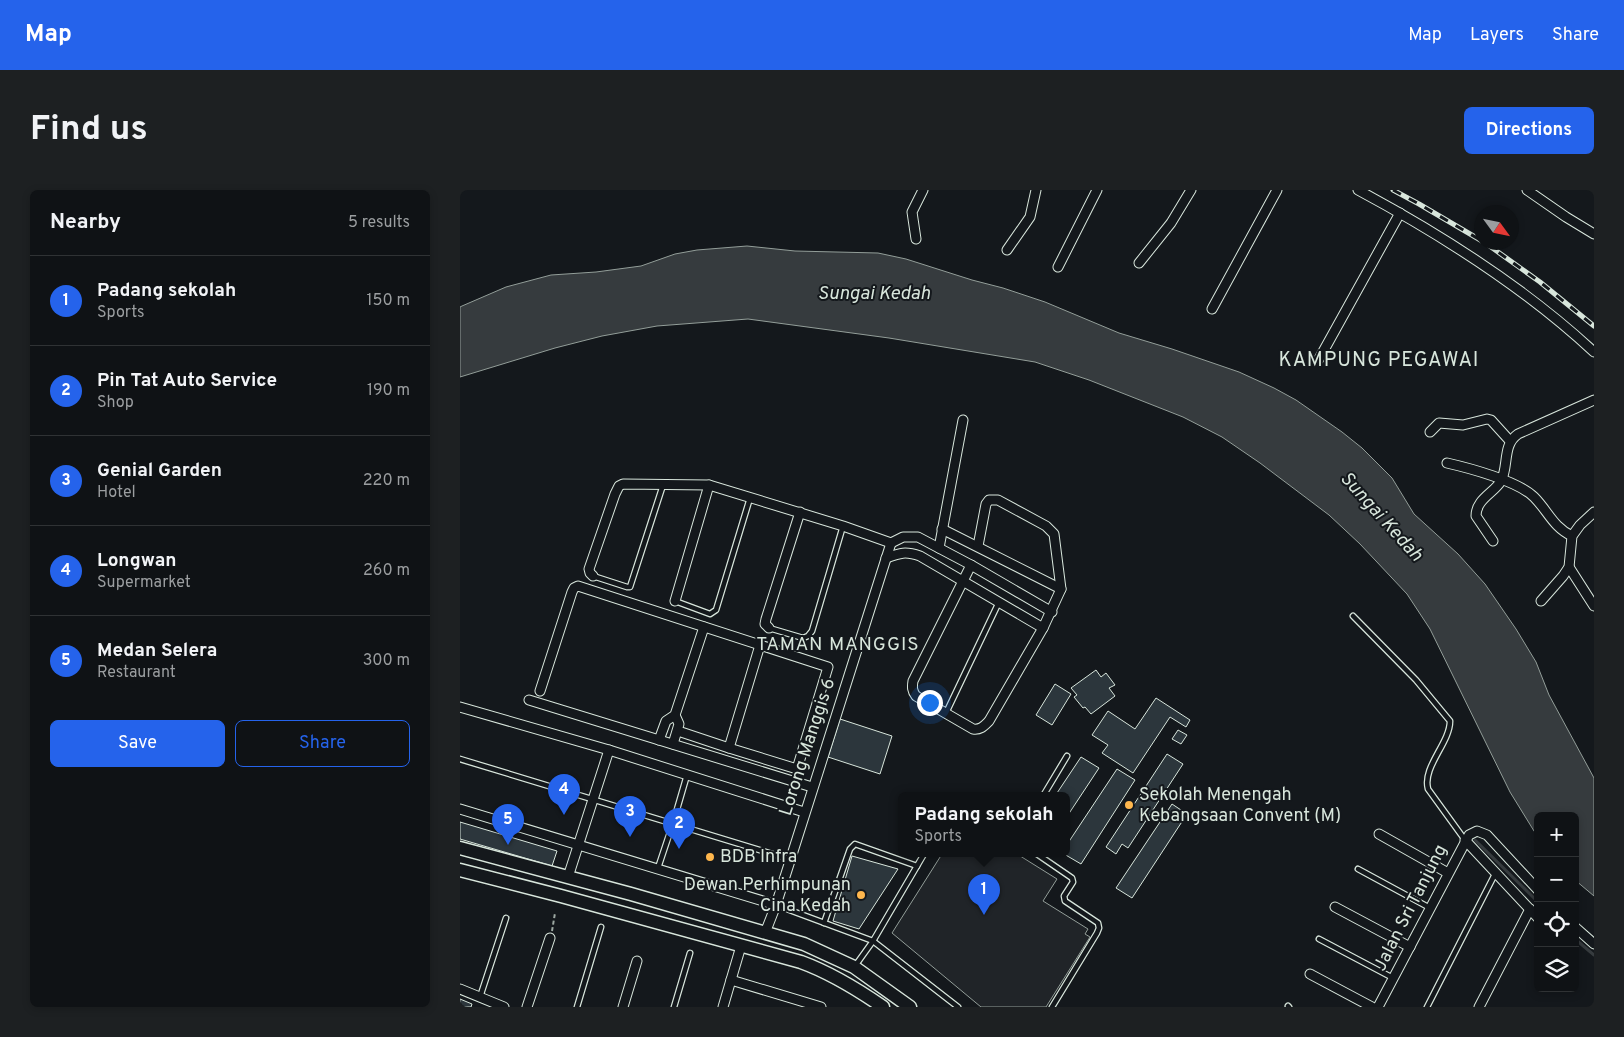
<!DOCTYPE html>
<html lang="en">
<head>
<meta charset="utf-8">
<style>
  body { margin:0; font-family:Overpass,sans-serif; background:#1d2022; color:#f1f3f6 }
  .controls { position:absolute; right:15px; bottom:15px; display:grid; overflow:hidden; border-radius:8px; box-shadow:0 2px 8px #0003 }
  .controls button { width:45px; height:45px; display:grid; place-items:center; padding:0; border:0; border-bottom:1px solid #2f3234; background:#0f1215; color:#f1f3f6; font:25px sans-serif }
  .compass { position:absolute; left:1014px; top:15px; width:45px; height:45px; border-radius:50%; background:#0f1215; box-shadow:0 2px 8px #0003; rotate:123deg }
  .you { position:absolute; left:469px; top:512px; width:18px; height:18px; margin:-12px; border:4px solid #fff; border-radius:50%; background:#1a73e8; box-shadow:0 0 0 8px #1a73e833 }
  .badge { display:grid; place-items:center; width:32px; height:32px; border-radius:50%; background:#2563eb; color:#fff; font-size:16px; font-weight:700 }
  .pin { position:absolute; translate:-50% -41px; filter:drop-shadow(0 1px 2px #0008) }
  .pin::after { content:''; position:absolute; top:26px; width:18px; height:15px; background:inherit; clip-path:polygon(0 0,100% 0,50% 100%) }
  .popup { position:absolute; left:438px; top:602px; width:172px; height:65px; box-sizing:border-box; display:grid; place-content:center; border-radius:8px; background:#0f1215; filter:drop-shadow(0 1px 4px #0005); font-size:16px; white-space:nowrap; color:#9b9ea0 }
  .popup b { font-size:19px; color:#f1f3f6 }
  .popup::after { content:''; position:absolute; left:50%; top:100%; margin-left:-10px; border:10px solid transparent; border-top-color:#0f1215 }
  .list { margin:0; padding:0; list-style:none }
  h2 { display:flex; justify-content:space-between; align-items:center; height:65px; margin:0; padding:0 20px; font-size:21px }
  h2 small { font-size:16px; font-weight:400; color:#9b9ea0 }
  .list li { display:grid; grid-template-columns:32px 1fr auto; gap:15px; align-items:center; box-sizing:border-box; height:90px; padding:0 20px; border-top:1px solid #2f3234 }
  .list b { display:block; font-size:19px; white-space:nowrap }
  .list p { margin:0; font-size:16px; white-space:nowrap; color:#9b9ea0 }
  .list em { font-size:16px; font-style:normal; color:#9b9ea0 }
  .actions { display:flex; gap:10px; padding:15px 20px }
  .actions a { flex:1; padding:11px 0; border:1px solid #2563eb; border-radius:8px; text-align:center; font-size:18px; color:#2563eb }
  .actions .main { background:#2563eb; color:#fff }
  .icon { flex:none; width:28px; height:28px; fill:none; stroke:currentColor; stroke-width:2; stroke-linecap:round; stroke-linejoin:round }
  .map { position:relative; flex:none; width:1134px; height:817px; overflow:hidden; border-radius:8px }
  header { display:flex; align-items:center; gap:30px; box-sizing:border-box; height:70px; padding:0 25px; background:#2563eb; color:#fff }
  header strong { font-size:24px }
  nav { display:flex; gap:28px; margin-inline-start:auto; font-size:18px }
  .intro { display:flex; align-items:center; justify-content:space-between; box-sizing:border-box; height:120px; padding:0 30px }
  h1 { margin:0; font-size:35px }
  .button { padding:12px 22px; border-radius:8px; background:#2563eb; color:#fff; font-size:18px; font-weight:700 }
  main { display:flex; gap:30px; padding:0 30px }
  aside { flex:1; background:#0f1215; border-radius:8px; box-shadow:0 2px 8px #0003 }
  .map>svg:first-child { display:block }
  .green { fill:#202428; stroke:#939e99 }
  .water { fill:#363b3e; stroke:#939e99 }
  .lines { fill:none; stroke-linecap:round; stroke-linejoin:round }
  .stream { stroke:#363b3e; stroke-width:3 }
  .building { fill:#2c363c; stroke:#d8e6dc }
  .lane-casing { stroke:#d8e6dc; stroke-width:7 }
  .street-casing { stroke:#d8e6dc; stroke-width:11 }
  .secondary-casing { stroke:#d8e6dc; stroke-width:15 }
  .path { stroke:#9da8a2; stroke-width:2; stroke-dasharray:4 2.5; stroke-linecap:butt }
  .lane { stroke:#14181c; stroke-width:4.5 }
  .street { stroke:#14181c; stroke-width:9 }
  .secondary { stroke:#14181c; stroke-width:12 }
  .rail-casing { stroke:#d8e6dc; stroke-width:5 }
  .rail { stroke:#14181c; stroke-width:3; stroke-dasharray:9; stroke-linecap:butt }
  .poi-dot { fill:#ffb74d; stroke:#14181c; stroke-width:2 }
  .labels { text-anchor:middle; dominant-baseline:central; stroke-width:4; stroke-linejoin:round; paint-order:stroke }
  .street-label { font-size:18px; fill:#d8e6dc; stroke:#14181c }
  .poi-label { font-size:18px; fill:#d8e6dc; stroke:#14181c; text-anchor:start }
  .water-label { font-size:19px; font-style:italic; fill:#d8e6dc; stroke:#14181c }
  .neighbourhood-label { font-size:19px; letter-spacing:1px; fill:#d8e6dc; stroke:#14181c }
  .quarter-label { font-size:20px; letter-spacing:1px; fill:#d8e6dc; stroke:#14181c }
</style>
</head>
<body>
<header>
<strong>Map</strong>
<nav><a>Map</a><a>Layers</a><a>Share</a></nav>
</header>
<div class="intro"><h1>Find us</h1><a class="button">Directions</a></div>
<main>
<aside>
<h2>Nearby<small>5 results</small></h2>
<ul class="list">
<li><span class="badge">1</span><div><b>Padang sekolah</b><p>Sports</p></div><em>150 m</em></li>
<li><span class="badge">2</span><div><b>Pin Tat Auto Service</b><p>Shop</p></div><em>190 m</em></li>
<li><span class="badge">3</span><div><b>Genial Garden</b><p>Hotel</p></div><em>220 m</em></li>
<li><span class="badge">4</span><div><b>Longwan</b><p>Supermarket</p></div><em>260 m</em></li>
<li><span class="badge">5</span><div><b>Medan Selera</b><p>Restaurant</p></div><em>300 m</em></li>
</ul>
<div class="actions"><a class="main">Save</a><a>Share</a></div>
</aside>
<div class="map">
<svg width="1134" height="817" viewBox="0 0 1134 817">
  <rect width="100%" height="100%" fill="#14181c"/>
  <polygon class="green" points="482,664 557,664 597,689 583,711 628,739 625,744 630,747 586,817 521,817 432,743"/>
  <polygon class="water" points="287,56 335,61 418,63 446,69 512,90 543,98 585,112 659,143 712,159 779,182 814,198 836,210 882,242 902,258 932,288 954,324 998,364 1025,394 1056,439 1076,472 1089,505 1134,588 1134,706 1115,690 1115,626 1078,626 1078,646 1074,641 1050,602 970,439 947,404 900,354 869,325 800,273 762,247 723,227 629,190 575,172 429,148 288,129 197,136 142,146 95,158 0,187 0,117 2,116 46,97 91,85 136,82 181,76 215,64 237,60"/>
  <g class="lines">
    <g class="stream">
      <polyline points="1015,650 1078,712"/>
      <polyline points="1115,749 1134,765"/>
    </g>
  </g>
  <g class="building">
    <polygon points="636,480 641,487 646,483 655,495 649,498 655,506 631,524 625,517 623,518 614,507 617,505 611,498"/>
    <polygon points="595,494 611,504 592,535 576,525"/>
    <polygon points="696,508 730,530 726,537 710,527 673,583 642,563 648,555 632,545 648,521 675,539"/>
    <polygon points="380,529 432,546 420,584 368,567"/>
    <polygon points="718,540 727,545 721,554 712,549"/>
    <polygon points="707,564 723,574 668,658 662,654 656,664 646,657"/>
    <polygon points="621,567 639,578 606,628 606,606 595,606"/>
    <polygon points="657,579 675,590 621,674 604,664 606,664 606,656"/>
    <polygon points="712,614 727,624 672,708 656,698"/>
    <polygon points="0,632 97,661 92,676 0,649"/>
    <polygon points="392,666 438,679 399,739 373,731"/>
    <polygon points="0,809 12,814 11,817 0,817"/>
  </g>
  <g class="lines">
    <g class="lane-casing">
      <g id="lane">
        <polyline points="133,386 167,397 170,397 203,295"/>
        <polyline points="215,411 250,424 256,420 290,308"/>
        <path d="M 893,426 L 956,490 L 990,531 C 990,553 962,577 968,599 L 1005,650"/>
        <polyline points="309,438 343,448 348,446 352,441 383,336"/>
        <polyline points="486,523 539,412"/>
        <polyline points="0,569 329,669"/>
        <polyline points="583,606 607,566"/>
        <polyline points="577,664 612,688 613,692 604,706 605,711 638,733 639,738 637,743 592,817"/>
        <polyline points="198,678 213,633 227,585"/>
        <polyline points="898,679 970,718"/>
        <polyline points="316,715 413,751 498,817"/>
        <polyline points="364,733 390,659 395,654 457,676"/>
        <polyline points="859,749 933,788"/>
        <polyline points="395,776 413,751 464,664"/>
        <polyline points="20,807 46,728"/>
        <polyline points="828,816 829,817"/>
        <polyline points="117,817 141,737"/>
        <polyline points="214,817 230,763"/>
        <polyline points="967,817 1035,684"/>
      </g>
    </g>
    <g class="street-casing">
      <g id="street">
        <path d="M 898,0 C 982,45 1064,97 1134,162"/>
        <polyline points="1067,0 1106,27 1134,44"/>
        <polyline points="456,49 452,22 463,0"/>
        <polyline points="547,60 570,27 576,0"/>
        <polyline points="679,73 711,33 731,0"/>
        <polyline points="598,77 637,0"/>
        <polyline points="752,119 817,0"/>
        <polyline points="859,169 940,23"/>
        <polyline points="970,242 979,233 1003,235 1027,229 1031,230 1050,251"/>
        <path d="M 987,273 C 1009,278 1058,291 1074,307 C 1088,321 1093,337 1112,346"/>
        <polyline points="482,339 601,399"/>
        <path d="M 1033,351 L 1016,326 C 1016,309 1034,303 1041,291 C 1049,276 1042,255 1058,244 L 1134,210"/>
        <polyline points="431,353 443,347 458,347 511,375 592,422"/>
        <polyline points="479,358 503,230"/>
        <path d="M 426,368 C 440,363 445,361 460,366 L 583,438"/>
        <path d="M 511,375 L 453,491 C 452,497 452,501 456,506 L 513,539 C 521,540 524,536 529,531 L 583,438 L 601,399 L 594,344 L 586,336 L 538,310 L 529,310 L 526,314 L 518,356"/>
        <polyline points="1109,377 1134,416"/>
        <polyline points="133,386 130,383 129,379 155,304 159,296 163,294 249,295 383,336 431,353"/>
        <polyline points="215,411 249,295"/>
        <polyline points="1081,411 1103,386 1109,377 1112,346 1120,335 1134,322"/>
        <polyline points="309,438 305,434 306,429 340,322"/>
        <polyline points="80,501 112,402 114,398 118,396 368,477 337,579 269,558"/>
        <polyline points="69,510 352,597"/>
        <polyline points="0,517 149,560 344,622"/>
        <polyline points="218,541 269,558 300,455"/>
        <polyline points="199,550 206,531 215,525 244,437"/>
        <polyline points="213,554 219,534 215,525"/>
        <polyline points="0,619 316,715"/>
        <polyline points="919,644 988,683"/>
        <polyline points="1005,650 1078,728"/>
        <polyline points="108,687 149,560"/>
        <polyline points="875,717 950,757"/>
        <polyline points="1115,737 1134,754"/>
        <polyline points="305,743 316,715 431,353"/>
        <polyline points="850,784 912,817"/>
        <polyline points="271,790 361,817"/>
        <polyline points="0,799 44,817"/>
        <polyline points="67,817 90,748"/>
        <polyline points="163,817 177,771"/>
        <polyline points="263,817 281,756"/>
        <polyline points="918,817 1009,645 1017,641 1027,645 1078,700"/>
        <polyline points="1019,817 1070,719"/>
      </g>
    </g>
    <g class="secondary-casing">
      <g id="secondary">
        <polyline points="0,658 171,704 344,754 394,777 450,817"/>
        <path d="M 0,680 L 101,706 L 341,772 C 371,783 397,799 423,817"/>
      </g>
    </g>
    <polyline class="path" points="92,741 95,723"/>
    <use href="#lane" class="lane"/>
    <use href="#street" class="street"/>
    <use href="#secondary" class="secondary"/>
    <g class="rail-casing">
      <g id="rail">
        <polyline points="933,0 959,14 1022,51"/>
        <polyline points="1024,52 1080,92 1134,136"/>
      </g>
    </g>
    <use href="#rail" class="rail"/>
  </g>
  <g class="poi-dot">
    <circle cx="669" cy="615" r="5"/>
    <circle cx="250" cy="667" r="5"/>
    <circle cx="401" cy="705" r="5"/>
  </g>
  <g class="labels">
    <g class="street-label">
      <text transform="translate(348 557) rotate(-72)">Lorong Manggis 6</text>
      <text transform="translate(951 718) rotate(-63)">Jalan Sri Tanjung</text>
    </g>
    <g class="poi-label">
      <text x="679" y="605">Sekolah Menengah<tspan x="679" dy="21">Kebangsaan Convent (M)</tspan></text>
      <text x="260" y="667">BDB Infra</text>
      <text x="391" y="695" text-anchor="end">Dewan Perhimpunan<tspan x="391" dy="21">Cina Kedah</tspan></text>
    </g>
    <g class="water-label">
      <text x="414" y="104">Sungai Kedah</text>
      <text transform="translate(921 327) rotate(48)">Sungai Kedah</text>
    </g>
    <g class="neighbourhood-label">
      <text x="378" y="455">TAMAN MANGGIS</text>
    </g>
    <g class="quarter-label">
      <text x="919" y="171">KAMPUNG PEGAWAI</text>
    </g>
  </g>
</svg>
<div class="controls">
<button>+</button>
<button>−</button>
<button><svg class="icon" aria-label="locate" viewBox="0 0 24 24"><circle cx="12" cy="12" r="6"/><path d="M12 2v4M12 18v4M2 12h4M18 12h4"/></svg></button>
<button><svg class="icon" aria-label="layers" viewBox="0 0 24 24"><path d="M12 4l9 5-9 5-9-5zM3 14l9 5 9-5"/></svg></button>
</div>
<svg class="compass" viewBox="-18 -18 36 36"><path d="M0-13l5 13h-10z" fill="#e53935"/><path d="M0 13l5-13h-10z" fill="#9b9ea0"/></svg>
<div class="you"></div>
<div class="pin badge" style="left:524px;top:725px">1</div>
<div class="popup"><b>Padang sekolah</b>Sports</div>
<div class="pin badge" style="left:219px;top:659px">2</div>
<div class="pin badge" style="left:170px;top:647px">3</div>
<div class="pin badge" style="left:104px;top:625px">4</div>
<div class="pin badge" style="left:48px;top:655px">5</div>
</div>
</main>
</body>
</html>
